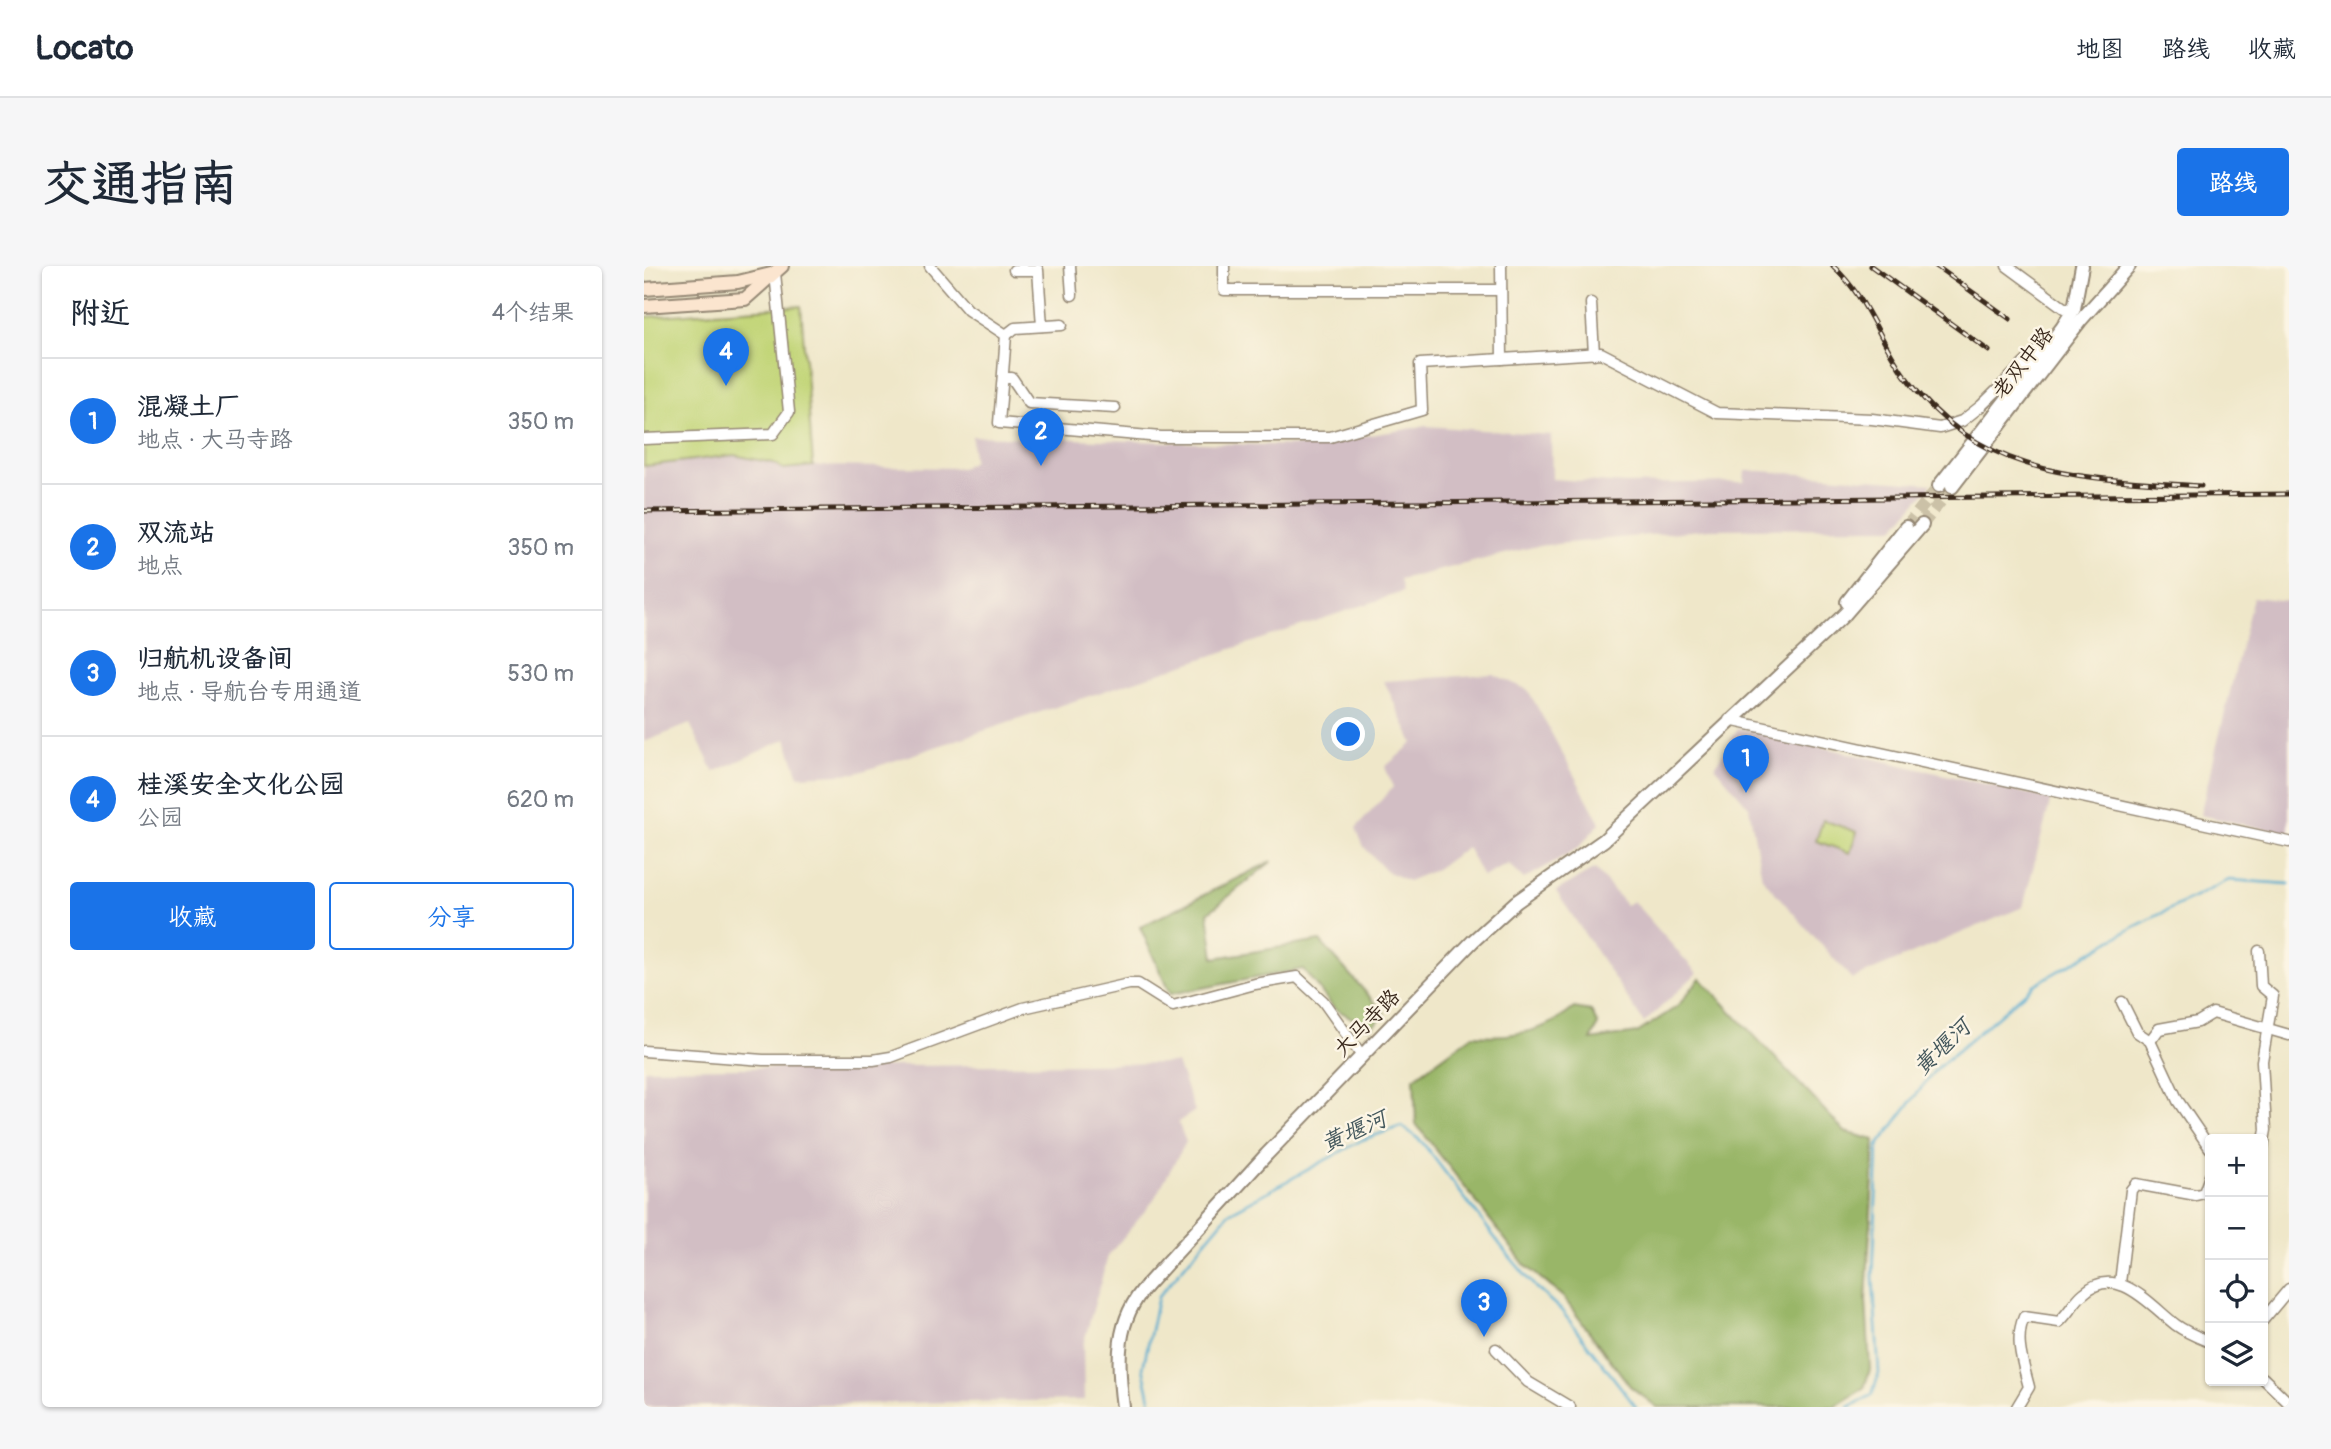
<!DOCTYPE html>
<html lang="zh">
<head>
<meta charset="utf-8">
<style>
  body { margin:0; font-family:Pangolin,"LXGW WenKai TC",sans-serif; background:#f6f6f7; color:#1f2937 }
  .controls { position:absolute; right:21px; bottom:21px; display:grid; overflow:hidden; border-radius:7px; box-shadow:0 2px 5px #0004 }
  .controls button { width:63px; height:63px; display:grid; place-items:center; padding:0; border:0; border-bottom:2px solid #e0e1e3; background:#fff; color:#1f2937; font:35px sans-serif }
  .you { position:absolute; left:705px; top:469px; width:24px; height:24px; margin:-18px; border:5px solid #fff; border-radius:50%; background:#1a73e8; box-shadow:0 0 0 10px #1a73e833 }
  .badge { display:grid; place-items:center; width:46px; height:46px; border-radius:50%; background:#1a73e8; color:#fff; font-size:23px; font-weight:700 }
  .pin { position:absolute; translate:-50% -58px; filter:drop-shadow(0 2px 4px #0008) }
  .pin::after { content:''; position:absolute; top:37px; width:24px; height:21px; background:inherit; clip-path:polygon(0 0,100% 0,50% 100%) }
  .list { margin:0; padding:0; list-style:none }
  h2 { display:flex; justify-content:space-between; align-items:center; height:91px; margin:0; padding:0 28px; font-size:30px }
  h2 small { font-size:23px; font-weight:400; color:#747a83 }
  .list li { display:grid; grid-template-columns:46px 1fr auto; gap:21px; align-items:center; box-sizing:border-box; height:126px; padding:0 28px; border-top:2px solid #e0e1e3 }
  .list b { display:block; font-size:26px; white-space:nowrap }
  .list p { margin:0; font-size:23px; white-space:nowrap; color:#747a83 }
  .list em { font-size:23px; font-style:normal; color:#747a83 }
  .actions { display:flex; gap:14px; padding:21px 28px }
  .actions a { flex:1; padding:16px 0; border:2px solid #1a73e8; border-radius:7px; text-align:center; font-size:24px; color:#1a73e8 }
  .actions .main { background:#1a73e8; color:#fff }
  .icon { flex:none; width:38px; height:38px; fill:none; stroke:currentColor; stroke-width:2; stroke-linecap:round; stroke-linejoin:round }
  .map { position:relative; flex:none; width:1645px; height:1141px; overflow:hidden; border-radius:7px }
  header { display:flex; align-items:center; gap:42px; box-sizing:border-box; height:98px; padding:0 35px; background:#fff; border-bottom:2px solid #e0e1e3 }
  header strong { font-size:33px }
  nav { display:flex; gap:38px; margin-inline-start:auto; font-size:24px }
  .intro { display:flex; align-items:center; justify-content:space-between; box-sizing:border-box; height:168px; padding:0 42px }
  h1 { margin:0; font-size:49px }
  .button { padding:18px 32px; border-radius:7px; background:#1a73e8; color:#fff; font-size:24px; font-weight:700 }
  main { display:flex; gap:42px; padding:0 42px }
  aside { flex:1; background:#fff; border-radius:7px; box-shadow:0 2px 5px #0004 }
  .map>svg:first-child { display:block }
  .industrial { fill:#d2bec4 }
  .green { fill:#c2d578; stroke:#7e804b; stroke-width:2 }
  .forest { fill:#99b668; stroke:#6a7043; stroke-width:2 }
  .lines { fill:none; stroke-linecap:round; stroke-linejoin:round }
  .stream { stroke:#52aacf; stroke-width:2.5 }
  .tertiary-tunnel { stroke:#cbc1a7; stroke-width:12; stroke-dasharray:12 6; stroke-linecap:butt }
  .minor-casing { stroke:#958874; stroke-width:13 }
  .tertiary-casing { stroke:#958874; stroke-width:16 }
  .secondary-casing { stroke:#958874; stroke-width:16 }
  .minor { stroke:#fff; stroke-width:10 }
  .tertiary { stroke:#fff; stroke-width:12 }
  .secondary { stroke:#fbe5cf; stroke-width:12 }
  .rail-casing { stroke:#3b2a1e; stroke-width:5 }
  .rail { stroke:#fcf5e5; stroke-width:2.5; stroke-dasharray:8; stroke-linecap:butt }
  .labels { text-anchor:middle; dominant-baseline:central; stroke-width:5; stroke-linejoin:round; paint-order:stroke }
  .street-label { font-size:21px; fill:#3b2a1e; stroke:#fcf5e5 }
  .water-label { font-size:23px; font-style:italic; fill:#43575c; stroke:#fcf5e5 }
</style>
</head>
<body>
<header>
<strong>Locato</strong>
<nav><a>地图</a><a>路线</a><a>收藏</a></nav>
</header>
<div class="intro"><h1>交通指南</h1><a class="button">路线</a></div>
<main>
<aside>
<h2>附近<small>4个结果</small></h2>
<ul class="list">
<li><span class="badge">1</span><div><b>混凝土厂</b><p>地点 · 大马寺路</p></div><em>350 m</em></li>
<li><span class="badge">2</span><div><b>双流站</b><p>地点</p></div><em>350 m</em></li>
<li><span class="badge">3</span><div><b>归航机设备间</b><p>地点 · 导航台专用通道</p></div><em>530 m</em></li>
<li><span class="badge">4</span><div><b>桂溪安全文化公园</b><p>公园</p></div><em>620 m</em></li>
</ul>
<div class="actions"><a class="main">收藏</a><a>分享</a></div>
</aside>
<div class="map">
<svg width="1645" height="1141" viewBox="0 0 1645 1141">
  <rect width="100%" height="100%" fill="#fcf5e5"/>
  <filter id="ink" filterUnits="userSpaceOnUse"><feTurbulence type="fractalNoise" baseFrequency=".0143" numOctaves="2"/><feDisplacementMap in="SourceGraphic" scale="14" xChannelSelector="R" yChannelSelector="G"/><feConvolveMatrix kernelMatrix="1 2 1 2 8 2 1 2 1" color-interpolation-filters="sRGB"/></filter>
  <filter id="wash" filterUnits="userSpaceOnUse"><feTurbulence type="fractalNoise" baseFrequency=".00686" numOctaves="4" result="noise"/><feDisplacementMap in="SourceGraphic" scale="28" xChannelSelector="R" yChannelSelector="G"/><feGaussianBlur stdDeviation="1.57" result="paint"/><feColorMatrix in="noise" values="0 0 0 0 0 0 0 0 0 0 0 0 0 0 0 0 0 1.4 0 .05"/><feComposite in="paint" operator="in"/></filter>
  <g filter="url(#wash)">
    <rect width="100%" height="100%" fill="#efe7c9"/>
    <g class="industrial">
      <polygon points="782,160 907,169 908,213 983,218 1100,216 1101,205 1117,205 1288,218 1250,262 1066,263 893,280 756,314 759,326 213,507 155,510 142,473 70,506 46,458 0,476 0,200 90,189 129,197 139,203 169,200 318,202 329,195 328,170 659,180"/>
      <polygon points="1609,331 1645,335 1645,568 1556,549"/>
      <polygon points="849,408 884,424 956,557 934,582 880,613 864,598 839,611 823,581 791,604 764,615 742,605 720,581 712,562 749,521 741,501 769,477 740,415"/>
      <polygon points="1094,462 1407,533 1379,641 1208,713 1118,612 1105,541 1071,501"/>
      <polygon points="951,603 982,639 989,635 1053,707 1000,757 912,625"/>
      <polygon points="533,797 551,845 534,856 542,876 509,935 464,990 439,1079 440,1134 0,1141 0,803"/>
    </g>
    <g class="green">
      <polygon points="157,40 169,200 139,203 129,197 90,189 0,200 0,51"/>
      <polygon points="1179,554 1213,566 1206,587 1172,575"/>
    </g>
    <g class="forest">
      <polygon points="628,595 564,647 570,692 676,675 741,748 726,762 690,742 659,703 526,728 496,661"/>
      <path d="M 1056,712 L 1201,866 L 1231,874 L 1222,1034 L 1226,1103 L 1220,1122 L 1190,1141 L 1013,1141 L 986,1120 L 919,1031 L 881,999 L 772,858 L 770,812 L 829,769 C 865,772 902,766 930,742 L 947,745 L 954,759 L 947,774 L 993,767 L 1034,740 Z"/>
    </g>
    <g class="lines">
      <g class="stream">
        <polyline points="508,1141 499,1102 514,1031 585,947 718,874 758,860 778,876 861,985 892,1022 917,1044 992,1141"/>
        <polyline points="1205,1141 1228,1129 1235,1107 1229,1011 1234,880 1290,805 1390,719 1490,661 1585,614 1645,618"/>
      </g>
    </g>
  </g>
  <g filter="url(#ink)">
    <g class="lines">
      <g class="tertiary-tunnel">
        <polyline points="1278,259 1308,221"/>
        <polyline points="1262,261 1295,220"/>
      </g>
      <g class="minor-casing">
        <g id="minor">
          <polyline points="286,0 324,44 362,69 355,157 517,171 686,171 778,144 776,98 957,87 1073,147 1228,153 1296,162 1318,155 1337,140 1405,73"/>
          <polyline points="426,0 428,29"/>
          <polyline points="580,0 580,24 857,24"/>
          <polyline points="857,0 858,93"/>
          <polyline points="1363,0 1420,42 1430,43"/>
          <polyline points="370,4 394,4 398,60"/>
          <polyline points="947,37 950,88"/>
          <polyline points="362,69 371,62 418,59"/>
          <polyline points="359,112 368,112 385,137 471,142"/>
          <polyline points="0,173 129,168 145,146 131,7"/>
          <polyline points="1085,454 1645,576"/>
          <polyline points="1615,685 1617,720 1629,730 1618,795 1622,864 1619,880"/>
          <polyline points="1478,736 1493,766 1506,775 1534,835 1566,882"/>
          <polyline points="1506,775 1515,763 1554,756 1569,747 1645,769"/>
          <polyline points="0,785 119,794 229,794 247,791 379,742 485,718 494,718 529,740 611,718 653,711 679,735 718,790"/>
          <polyline points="1476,1017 1487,924 1492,918 1552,929 1560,927 1566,910"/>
          <polyline points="1619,1054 1645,1023"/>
          <polyline points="852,1083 884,1116 926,1141"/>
          <polyline points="1619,1112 1645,1137"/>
          <path d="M 1373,1141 L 1385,1121 C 1379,1097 1370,1074 1380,1051 L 1415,1056 C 1425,1047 1430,1035 1440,1027 C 1473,997 1507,1040 1532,1059 C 1543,1067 1554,1071 1566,1076"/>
        </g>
      </g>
      <g class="tertiary-casing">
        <g id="tertiary">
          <polyline points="1295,220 1418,62 1430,43 1438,0"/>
          <polyline points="1308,221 1436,55 1485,0"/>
          <polyline points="1203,336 1262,261"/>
          <path d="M 479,1141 C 473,1096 471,1054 503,1019 L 623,888 L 829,675 L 872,636 L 960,574 L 1201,348 L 1278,259"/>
        </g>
      </g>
      <g class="secondary-casing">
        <g id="secondary">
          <polyline points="0,23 94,16 127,8"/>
          <polyline points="0,40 101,33 138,0"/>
        </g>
      </g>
      <use href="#minor" class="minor"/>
      <use href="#tertiary" class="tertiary"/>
      <use href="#secondary" class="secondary"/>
      <g class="rail-casing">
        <g id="rail">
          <path d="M 1189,0 C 1223,31 1235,74 1261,110 C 1338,214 1440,212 1557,220"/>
          <polyline points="1227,0 1345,85"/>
          <polyline points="1292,0 1366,53"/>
          <polyline points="0,245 1645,228"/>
        </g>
      </g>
      <use href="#rail" class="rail"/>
    </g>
  </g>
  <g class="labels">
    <g class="street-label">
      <text transform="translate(1379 97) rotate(-52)">老双中路</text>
      <text transform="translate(723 757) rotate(-46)">大马寺路</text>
    </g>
    <g class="water-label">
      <text transform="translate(1298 781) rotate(-44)">黄堰河</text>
      <text transform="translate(710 865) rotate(-24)">黄堰河</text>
    </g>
  </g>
</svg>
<div class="controls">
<button>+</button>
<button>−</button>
<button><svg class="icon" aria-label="locate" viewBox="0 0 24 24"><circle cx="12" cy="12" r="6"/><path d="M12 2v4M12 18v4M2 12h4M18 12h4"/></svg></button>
<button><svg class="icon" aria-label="layers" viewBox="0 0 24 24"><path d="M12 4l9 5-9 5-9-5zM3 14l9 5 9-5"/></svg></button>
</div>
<div class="you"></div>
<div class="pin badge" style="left:1102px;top:527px">1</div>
<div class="pin badge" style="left:397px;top:200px">2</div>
<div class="pin badge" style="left:840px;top:1071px">3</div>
<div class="pin badge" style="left:82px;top:120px">4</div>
</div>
</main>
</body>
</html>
